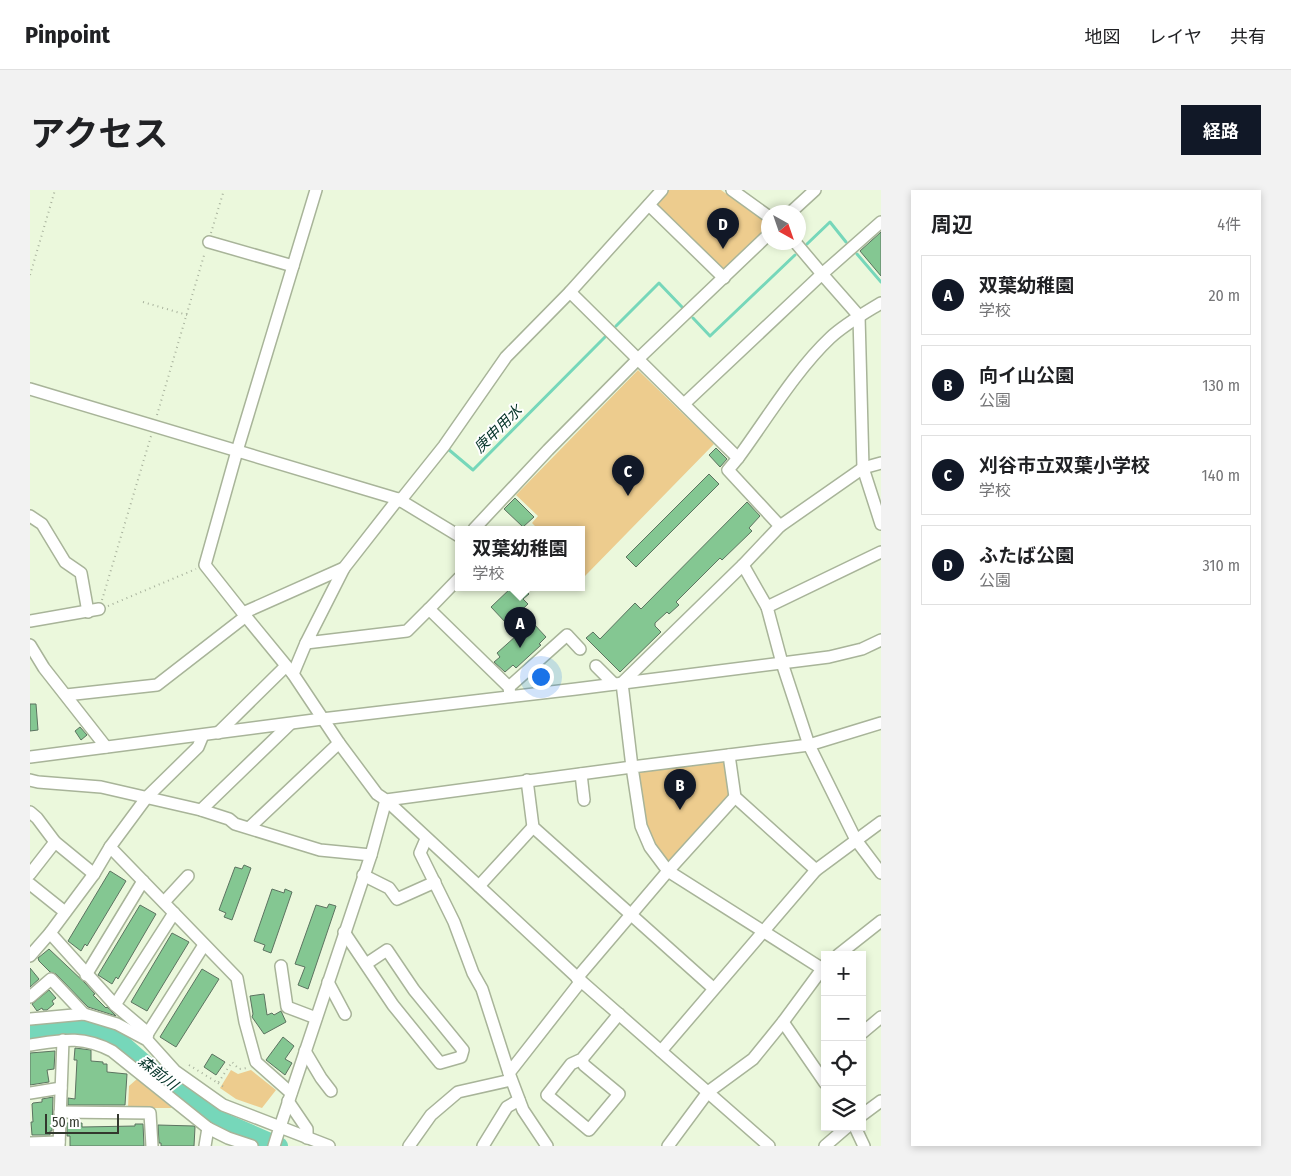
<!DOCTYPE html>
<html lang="ja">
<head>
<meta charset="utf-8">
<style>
  body { margin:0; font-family:"Fira Sans Condensed","Noto Sans JP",sans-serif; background:#f2f2f2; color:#202124 }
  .controls { position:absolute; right:15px; bottom:15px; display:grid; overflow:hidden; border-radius:0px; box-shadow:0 2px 8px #0003 }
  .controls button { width:45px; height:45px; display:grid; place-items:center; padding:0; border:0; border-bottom:1px solid #e0e0e0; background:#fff; color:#202124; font:25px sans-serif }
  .compass { position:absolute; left:731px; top:15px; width:45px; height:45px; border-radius:50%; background:#fff; box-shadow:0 2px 8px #0003; rotate:140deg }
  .scale { position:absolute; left:15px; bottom:12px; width:74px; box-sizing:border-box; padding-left:5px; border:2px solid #32372d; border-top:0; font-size:14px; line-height:18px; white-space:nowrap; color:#32372d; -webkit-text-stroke:4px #fff; paint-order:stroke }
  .you { position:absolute; left:510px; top:486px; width:18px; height:18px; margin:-12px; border:4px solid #fff; border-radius:50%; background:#1a73e8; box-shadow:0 0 0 8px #1a73e833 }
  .badge { display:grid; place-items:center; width:32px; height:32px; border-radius:50%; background:#111827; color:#fff; font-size:16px; font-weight:700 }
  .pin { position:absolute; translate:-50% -41px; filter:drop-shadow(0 1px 2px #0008) }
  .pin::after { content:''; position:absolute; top:26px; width:18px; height:15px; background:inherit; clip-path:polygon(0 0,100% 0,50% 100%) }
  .popup { position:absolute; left:425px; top:336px; width:130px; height:65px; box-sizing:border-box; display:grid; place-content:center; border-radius:0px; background:#fff; filter:drop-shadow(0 1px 4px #0005); font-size:16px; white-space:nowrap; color:#757577 }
  .popup b { font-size:19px; color:#202124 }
  .popup::after { content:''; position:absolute; left:50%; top:100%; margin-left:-10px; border:10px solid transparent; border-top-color:#fff }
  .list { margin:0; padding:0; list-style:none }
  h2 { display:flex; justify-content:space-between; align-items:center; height:65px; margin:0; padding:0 20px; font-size:21px }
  h2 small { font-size:16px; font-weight:400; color:#757577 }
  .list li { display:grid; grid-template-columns:32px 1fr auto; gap:15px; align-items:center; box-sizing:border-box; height:80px; margin:0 10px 10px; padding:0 10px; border:1px solid #e0e0e0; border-radius:0px }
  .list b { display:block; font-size:19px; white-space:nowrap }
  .list p { margin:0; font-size:16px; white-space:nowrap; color:#757577 }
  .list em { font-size:16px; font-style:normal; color:#757577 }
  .icon { flex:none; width:28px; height:28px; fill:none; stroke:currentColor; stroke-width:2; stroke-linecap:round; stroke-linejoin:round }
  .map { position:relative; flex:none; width:851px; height:956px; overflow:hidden; border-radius:0px }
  header { display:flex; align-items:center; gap:30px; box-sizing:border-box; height:70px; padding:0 25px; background:#fff; border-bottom:1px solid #e0e0e0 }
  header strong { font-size:24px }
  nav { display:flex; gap:28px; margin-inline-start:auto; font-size:18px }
  .intro { display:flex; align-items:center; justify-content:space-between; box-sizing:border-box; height:120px; padding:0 30px }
  h1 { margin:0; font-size:35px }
  .button { padding:12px 22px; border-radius:0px; background:#111827; color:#fff; font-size:18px; font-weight:700 }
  main { display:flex; gap:30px; padding:0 30px }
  aside { flex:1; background:#fff; border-radius:0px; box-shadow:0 2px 8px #0003 }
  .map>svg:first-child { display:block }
  .green { fill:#edcc8e }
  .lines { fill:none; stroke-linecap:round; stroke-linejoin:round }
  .stream { stroke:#76d7ba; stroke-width:3 }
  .river { stroke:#76d7ba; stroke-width:18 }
  .building { fill:#84c792; stroke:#5c7360 }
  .minor-casing { stroke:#a8b499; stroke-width:14 }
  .path { stroke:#a8b29d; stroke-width:2; stroke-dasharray:1 4; stroke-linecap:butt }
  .minor { stroke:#fff; stroke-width:11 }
  .labels { text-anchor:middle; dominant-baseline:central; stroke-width:4; stroke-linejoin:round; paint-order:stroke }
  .water-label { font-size:15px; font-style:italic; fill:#033227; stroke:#fff }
</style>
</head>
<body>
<header>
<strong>Pinpoint</strong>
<nav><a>地図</a><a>レイヤ</a><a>共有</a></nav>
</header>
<div class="intro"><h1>アクセス</h1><a class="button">経路</a></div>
<main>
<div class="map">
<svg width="851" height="956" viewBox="0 0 851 956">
  <rect width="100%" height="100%" fill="#ebf8dc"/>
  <g class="green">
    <polygon points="639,0 691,0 738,34 738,39 695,80 690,79 628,17 628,12"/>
    <polygon points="608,180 684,254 555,386 551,381 551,339 508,339 502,333 508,326 486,305"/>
    <polygon points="695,571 699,605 638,674 623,655 615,634 609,582"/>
    <polygon points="201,880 208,884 221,880 246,900 232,918 206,909 190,898"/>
    <polygon points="107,889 142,918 98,918 99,896"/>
  </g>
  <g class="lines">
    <g class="stream">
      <polyline points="777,54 800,32 816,52"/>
      <polyline points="827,64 851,92"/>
      <polyline points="663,128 680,146 765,65"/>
      <polyline points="586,136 629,93 652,117"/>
      <polyline points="416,262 418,259 443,280 575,147"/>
    </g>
    <polyline class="river" points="0,843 59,838 76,843 88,850 120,878 139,890 185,928 249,956"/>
  </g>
  <g class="building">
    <polygon points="851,42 851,86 830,61"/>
    <polygon points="686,258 697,269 690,277 679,265"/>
    <polygon points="679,284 689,294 606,377 596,367"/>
    <polygon points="485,308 504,327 493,337 474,319"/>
    <polygon points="717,312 730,326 719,338 722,341 692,370 690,368 646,412 649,415 639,424 637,422 625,433 625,436 631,442 590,482 556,448 563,442 570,449 605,413 611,419"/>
    <polygon points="482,397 492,397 499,404 493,409 498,414 477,434 461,417"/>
    <polygon points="503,433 516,447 509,454 511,455 486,478 483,475 475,482 464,472 470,467 467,463 496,437 497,438"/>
    <polygon points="0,514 6,514 8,540 0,541"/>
    <polygon points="50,537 57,545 51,550 45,541"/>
    <polygon points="214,675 221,678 202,730 194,727 196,723 189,720 205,677 212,679"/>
    <polygon points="80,681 96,691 57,756 55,754 51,761 38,751"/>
    <polygon points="242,699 254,703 255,699 262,702 241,763 233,760 235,755 224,751"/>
    <polygon points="299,714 306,716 278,799 268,795 275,777 265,774 286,715 297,718"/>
    <polygon points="110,715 126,724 88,789 86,787 82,794 68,785"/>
    <polygon points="142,743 159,752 117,821 101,812"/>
    <polygon points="19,759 55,793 65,804 63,805 76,818 77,817 86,826 58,817 26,784 20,782 9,771 8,768"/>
    <polygon points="0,778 9,789 0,797"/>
    <polygon points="172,779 189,789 146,857 130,847"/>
    <polygon points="19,800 26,808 22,811 24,814 17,820 13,820 12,818 7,821 2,814"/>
    <polygon points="234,804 237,825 242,823 244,825 251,821 256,832 234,844 222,827 223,824 220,806"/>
    <polygon points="253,847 264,856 255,869 262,873 255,885 236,870"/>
    <polygon points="45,858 61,860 61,871 73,872 73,874 77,874 77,882 97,884 95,915 38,915 38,908 45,909 47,870 44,870"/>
    <polygon points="25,861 24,879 17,880 19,892 0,895 0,863"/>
    <polygon points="182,864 195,872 186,885 174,877"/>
    <polygon points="23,907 22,941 20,941 20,945 2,945 1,932 3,932 2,914 3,913 12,912 12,909"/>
    <polygon points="37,933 52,933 52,937 105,936 105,934 113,934 114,956 40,956 40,946 37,946"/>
    <polygon points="128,935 164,936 165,937 164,956 131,956 131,953 129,953"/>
  </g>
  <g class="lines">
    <g class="minor-casing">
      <g id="minor">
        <polyline points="286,0 207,261 175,375 213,423 314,378 368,309"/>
        <polyline points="702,0 738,26"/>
        <polyline points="619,15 694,88"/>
        <polyline points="761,22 785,0"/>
        <polyline points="179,52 263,76"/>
        <polyline points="765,52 792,84 851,32"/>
        <polyline points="0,199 368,309 429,346"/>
        <polyline points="654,214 792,84 829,126 833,278 851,334"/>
        <path d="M 708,268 C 736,230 766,180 800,148 C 815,134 833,124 851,113"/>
        <polyline points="370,311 414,256 476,167 540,102 632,0"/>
        <polyline points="0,326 12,334 35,372 51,383 58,422"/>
        <polyline points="750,336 833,278 851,273"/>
        <polyline points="444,339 518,260 608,169 738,45"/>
        <polyline points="713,375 737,417 752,473 779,555 826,650 851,683"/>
        <polyline points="314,378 276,453 377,441 399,419"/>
        <polyline points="429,388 399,419 479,497 480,506"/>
        <polyline points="737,417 851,362"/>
        <polyline points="213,423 263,484 309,553 347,604 356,610 602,577 592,493 713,375 750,336 698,280 708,268 540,102"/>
        <polyline points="0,431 69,419"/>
        <polyline points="0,455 14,478 76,557"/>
        <polyline points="566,476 584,494"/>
        <polyline points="263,484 276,453"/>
        <polyline points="479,497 537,445 550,459"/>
        <polyline points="36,505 127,495 216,426"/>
        <polyline points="188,543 256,476"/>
        <polyline points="699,565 705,607 786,680 851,632"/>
        <polyline points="0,567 292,529 546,499 799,467 832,459 851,450"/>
        <polyline points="551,584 554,610"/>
        <polyline points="0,590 8,592 71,597 171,620 199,629 205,634 290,660 341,665"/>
        <polyline points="497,590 503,637 683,798"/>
        <polyline points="171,620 260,534"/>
        <polyline points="0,622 7,628 25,652 64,684"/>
        <polyline points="220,637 309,553"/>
        <polyline points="396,649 390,663 424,732 443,783 452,799 479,883 493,920 517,956"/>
        <polyline points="80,657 207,788 215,832 226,872 261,903"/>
        <polyline points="0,684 25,652"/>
        <polyline points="333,685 359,698 367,709 405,692"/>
        <polyline points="0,694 35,722"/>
        <polyline points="449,696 503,637"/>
        <polyline points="134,712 158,686"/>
        <polyline points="314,742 363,815 410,873 431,867 433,860 384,800 357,760 336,774"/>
        <polyline points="20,743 85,815 118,843"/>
        <polyline points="808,765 851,731"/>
        <polyline points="0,766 20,743 64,684 80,657 117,607 168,557 173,545"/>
        <polyline points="251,776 257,817 286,828"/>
        <polyline points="791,778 638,681 620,657 611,636 602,577 779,555 851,533"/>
        <polyline points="56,785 113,691"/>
        <polyline points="547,788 638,681 705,607"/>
        <polyline points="298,792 315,824"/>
        <polyline points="0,807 21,789 54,824"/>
        <polyline points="85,815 144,723"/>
        <polyline points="0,829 54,824 87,834 117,850 145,881 193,915 250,937 244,956"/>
        <polyline points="753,832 795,893"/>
        <polyline points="832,843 851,827"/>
        <polyline points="117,848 118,843 174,755"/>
        <path d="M 0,855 C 32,850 52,845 82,861 L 178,938 L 198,948 L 222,956"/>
        <polyline points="275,861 291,888 301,901"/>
        <polyline points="631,861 786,680"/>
        <polyline points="552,869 554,875 589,904 559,940 517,905 541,874 552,869 589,824"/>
        <polyline points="479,883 551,791"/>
        <polyline points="0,903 31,898"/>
        <polyline points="258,911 277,939 277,948"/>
        <polyline points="30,922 120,923 122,956"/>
        <polyline points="832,925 851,911"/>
        <polyline points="825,937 834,956"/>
        <polyline points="0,953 29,952"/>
        <polyline points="29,956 33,850"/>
        <polyline points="175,956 178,938"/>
        <polyline points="299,956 250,937 341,665 356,610 551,791 739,956"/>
        <polyline points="379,956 401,925 428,902 481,890"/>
        <polyline points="453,956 477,917 489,910"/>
        <polyline points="638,956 678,902 723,869 753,832 795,775"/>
        <polyline points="795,956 817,937"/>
      </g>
    </g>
    <g class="path">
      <polyline points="181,43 194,0"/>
      <polyline points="0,85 25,0"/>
      <polyline points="113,112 157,125"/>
      <polyline points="127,225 175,62"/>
      <polyline points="72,410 121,246"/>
      <polyline points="78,416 166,379"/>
      <polyline points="159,875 188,893 202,872 209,879 217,878"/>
      <polyline points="188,893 194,897"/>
    </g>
    <use href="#minor" class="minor"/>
  </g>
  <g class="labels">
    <g class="water-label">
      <text transform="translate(468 239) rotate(-45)">庚申用水</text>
      <text transform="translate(128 883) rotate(38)">森前川</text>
    </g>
  </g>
</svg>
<div class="controls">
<button>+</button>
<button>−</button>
<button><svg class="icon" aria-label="locate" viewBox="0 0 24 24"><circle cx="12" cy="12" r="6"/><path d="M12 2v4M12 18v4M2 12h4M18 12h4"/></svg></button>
<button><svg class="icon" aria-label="layers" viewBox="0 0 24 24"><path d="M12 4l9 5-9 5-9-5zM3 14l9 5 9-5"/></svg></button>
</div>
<svg class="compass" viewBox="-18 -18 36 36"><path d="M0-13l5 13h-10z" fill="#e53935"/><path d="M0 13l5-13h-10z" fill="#757577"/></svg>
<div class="scale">50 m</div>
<div class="you"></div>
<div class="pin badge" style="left:490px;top:458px">A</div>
<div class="popup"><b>双葉幼稚園</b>学校</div>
<div class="pin badge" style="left:650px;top:620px">B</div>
<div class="pin badge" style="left:598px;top:306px">C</div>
<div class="pin badge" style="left:693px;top:59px">D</div>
</div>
<aside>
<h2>周辺<small>4件</small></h2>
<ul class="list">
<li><span class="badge">A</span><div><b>双葉幼稚園</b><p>学校</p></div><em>20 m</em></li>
<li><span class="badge">B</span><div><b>向イ山公園</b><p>公園</p></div><em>130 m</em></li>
<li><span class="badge">C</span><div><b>刈谷市立双葉小学校</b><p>学校</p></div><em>140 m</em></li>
<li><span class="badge">D</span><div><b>ふたば公園</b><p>公園</p></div><em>310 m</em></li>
</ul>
</aside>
</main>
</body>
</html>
